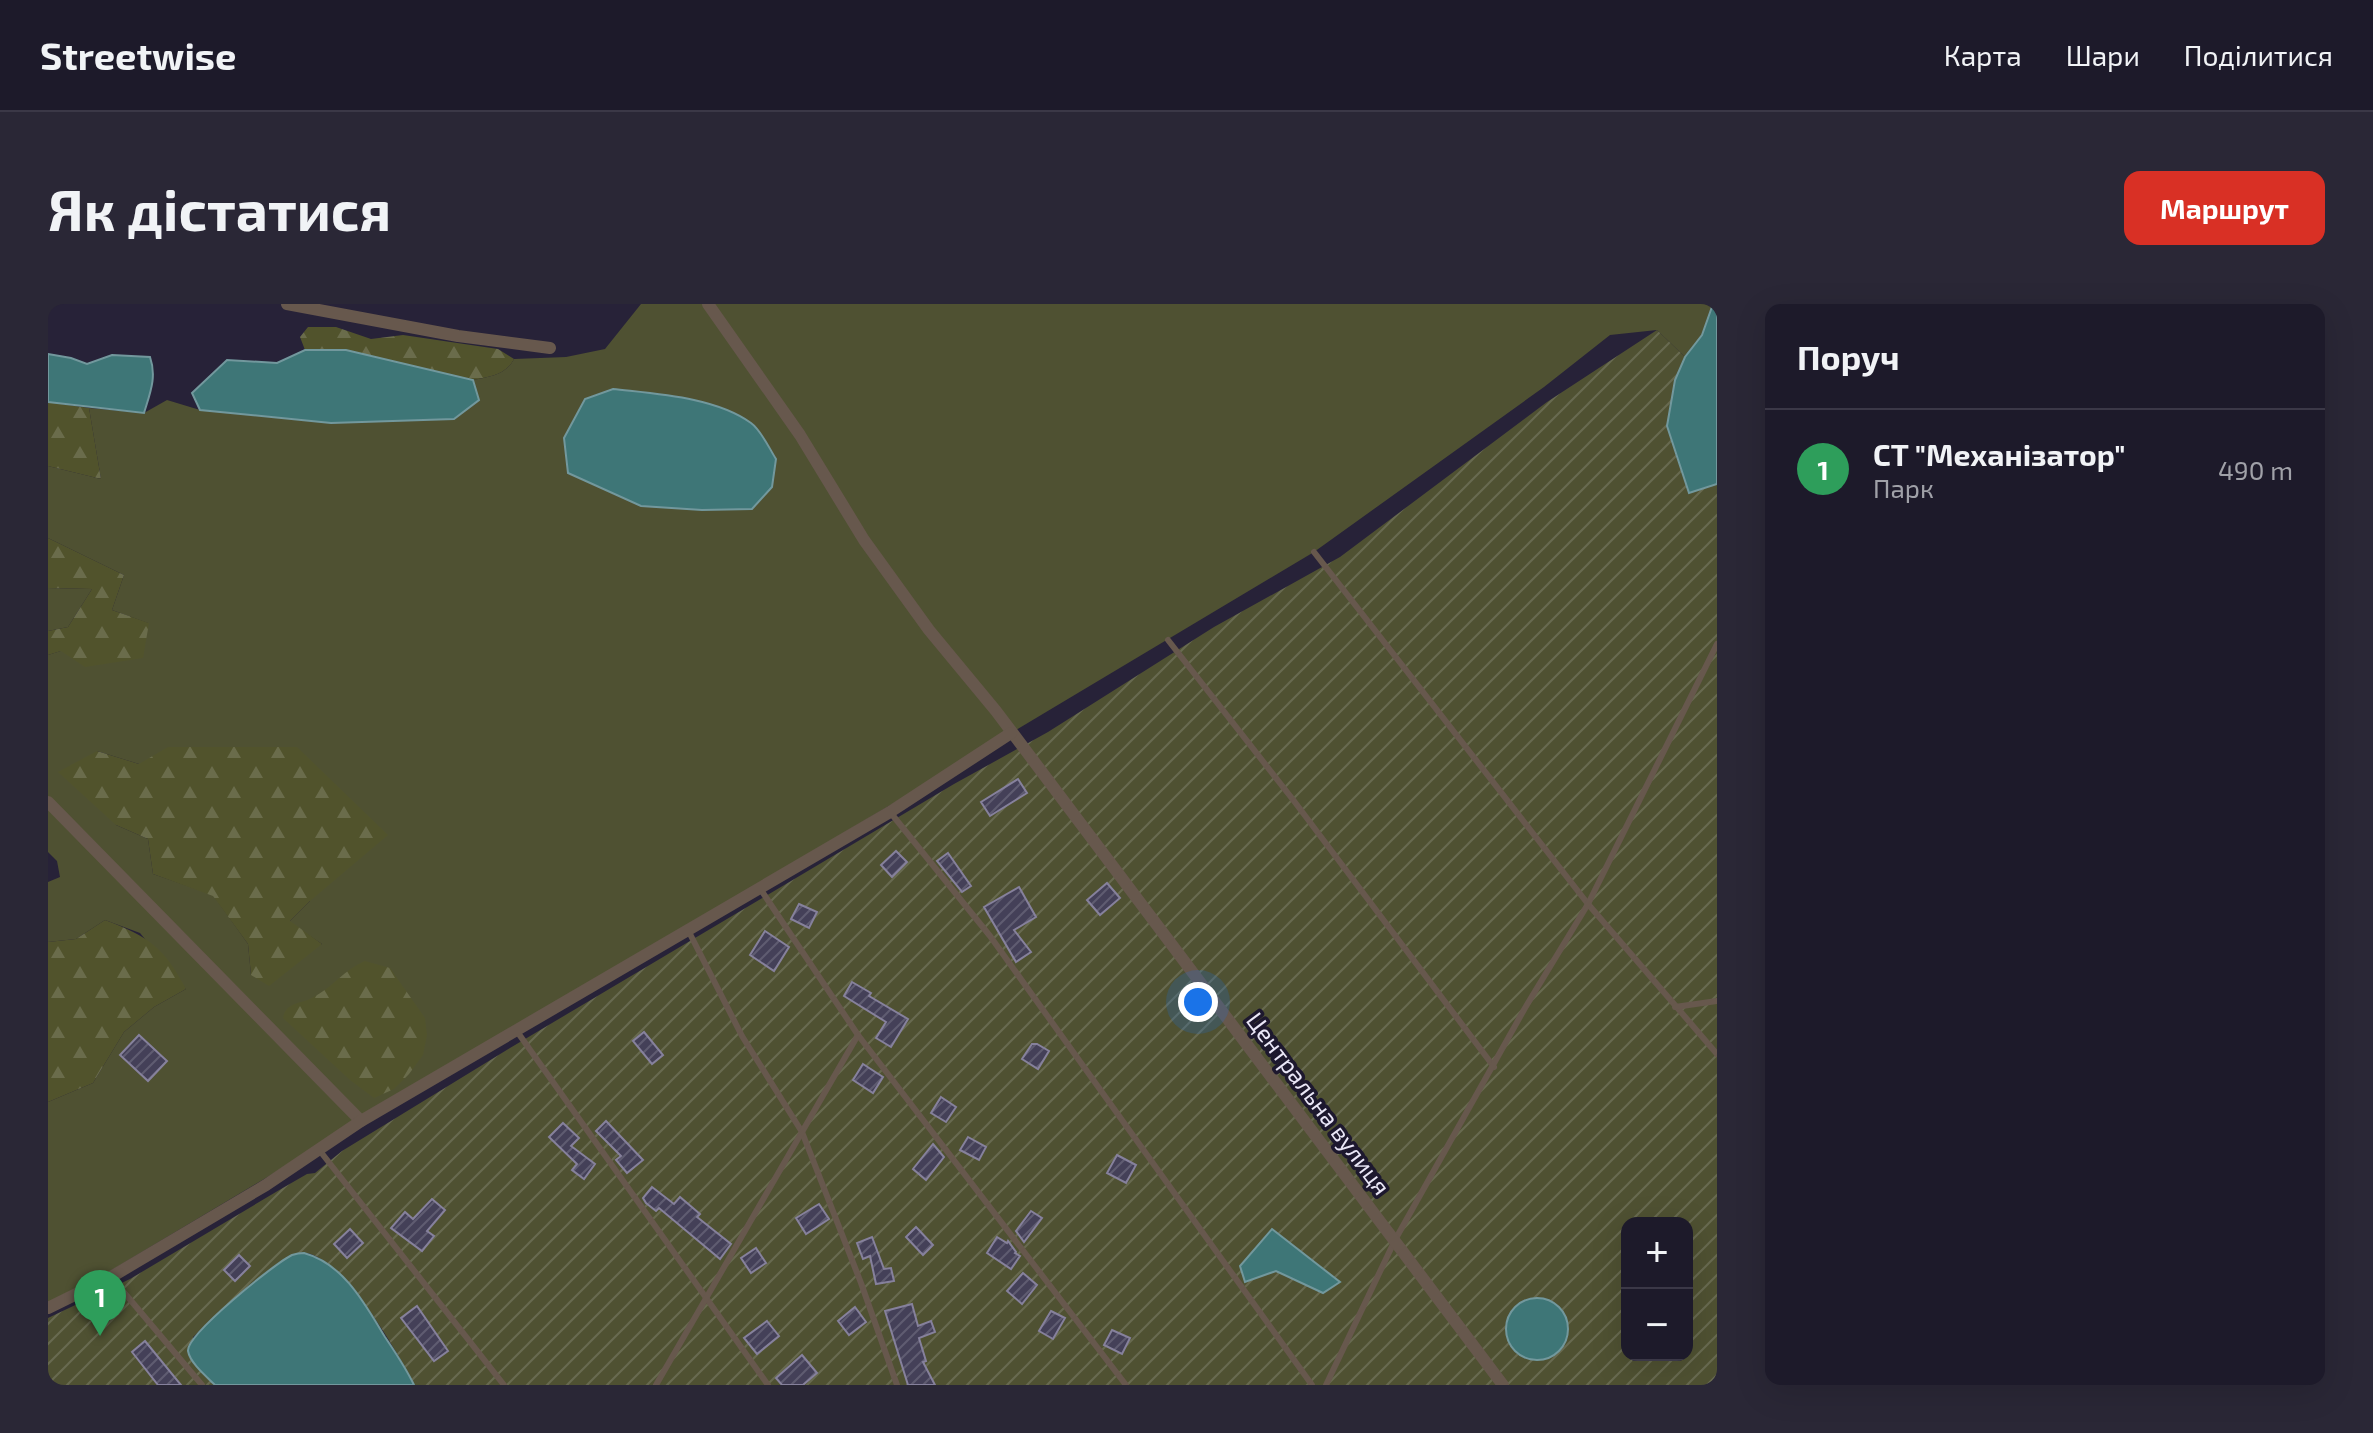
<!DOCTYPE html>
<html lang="uk">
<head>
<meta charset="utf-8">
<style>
  body { margin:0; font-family:"Exo 2",sans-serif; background:#2a2736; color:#f1f3f6 }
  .controls { position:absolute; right:24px; bottom:24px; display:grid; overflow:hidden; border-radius:16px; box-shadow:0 8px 32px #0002 }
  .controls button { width:72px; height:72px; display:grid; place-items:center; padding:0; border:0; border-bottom:2px solid #3b3847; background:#1d1a2a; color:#f1f3f6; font:40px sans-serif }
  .you { position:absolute; left:1150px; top:698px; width:28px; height:28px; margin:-20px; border:6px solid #fff; border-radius:50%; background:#1a73e8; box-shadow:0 0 0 12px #1a73e833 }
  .badge { display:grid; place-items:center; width:52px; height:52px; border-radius:50%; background:#d93025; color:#fff; font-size:26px; font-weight:700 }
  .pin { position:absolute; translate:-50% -66px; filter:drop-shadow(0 2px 4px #0008) }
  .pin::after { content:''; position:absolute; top:42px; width:28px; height:24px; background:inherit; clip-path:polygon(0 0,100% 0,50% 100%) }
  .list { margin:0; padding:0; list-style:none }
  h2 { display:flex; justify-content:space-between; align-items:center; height:104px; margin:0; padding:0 32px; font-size:34px }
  h2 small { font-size:26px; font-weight:400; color:#a0a1a8 }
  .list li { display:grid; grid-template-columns:52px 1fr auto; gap:24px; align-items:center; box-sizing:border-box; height:120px; padding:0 32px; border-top:2px solid #3b3847 }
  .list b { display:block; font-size:30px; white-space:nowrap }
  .list p { margin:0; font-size:26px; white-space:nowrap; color:#a0a1a8 }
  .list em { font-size:26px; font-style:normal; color:#a0a1a8 }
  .map { position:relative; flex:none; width:1669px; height:1081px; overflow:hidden; border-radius:16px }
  header { display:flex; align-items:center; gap:48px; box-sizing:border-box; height:112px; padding:0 40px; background:#1d1a2a; border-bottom:2px solid #3b3847 }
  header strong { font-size:38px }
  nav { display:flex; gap:44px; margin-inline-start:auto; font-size:28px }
  .intro { display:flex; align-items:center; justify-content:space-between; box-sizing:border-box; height:192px; padding:0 48px }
  h1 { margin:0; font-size:56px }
  .button { padding:20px 36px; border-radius:16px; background:#d93025; color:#fff; font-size:28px; font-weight:700 }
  main { display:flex; gap:48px; padding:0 48px }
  aside { flex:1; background:#1d1a2a; border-radius:16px; box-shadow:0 8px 32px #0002 }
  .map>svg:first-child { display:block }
  .grass { fill:#4f5132; fill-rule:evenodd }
  .forest { fill:url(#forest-firs) }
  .garden { fill:url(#garden-furrows); fill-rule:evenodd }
  .water { fill:#3e7677; stroke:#72989d; stroke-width:2 }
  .building { fill:url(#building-hatch); stroke:#86819c; stroke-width:2 }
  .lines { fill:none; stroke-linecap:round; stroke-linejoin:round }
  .lane { stroke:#67584d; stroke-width:6 }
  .street { stroke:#67584d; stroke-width:12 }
  .labels { text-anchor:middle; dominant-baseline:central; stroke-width:7; stroke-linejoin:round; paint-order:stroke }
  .street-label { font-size:24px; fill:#eae7f7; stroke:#1d182e }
</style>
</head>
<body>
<header>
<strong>Streetwise</strong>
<nav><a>Карта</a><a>Шари</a><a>Поділитися</a></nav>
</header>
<div class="intro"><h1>Як дістатися</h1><a class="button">Маршрут</a></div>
<main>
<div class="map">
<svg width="1669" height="1081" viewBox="0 0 1669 1081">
  <defs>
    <pattern id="forest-firs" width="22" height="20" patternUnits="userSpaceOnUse" patternTransform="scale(2)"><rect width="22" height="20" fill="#51532c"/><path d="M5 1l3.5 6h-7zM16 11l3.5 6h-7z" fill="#6a6c4b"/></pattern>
    <pattern id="garden-furrows" width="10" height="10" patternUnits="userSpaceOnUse" patternTransform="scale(2)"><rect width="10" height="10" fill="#4f5132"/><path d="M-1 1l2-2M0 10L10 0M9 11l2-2" fill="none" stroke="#686a50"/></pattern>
    <pattern id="building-hatch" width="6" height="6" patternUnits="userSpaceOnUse" patternTransform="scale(2)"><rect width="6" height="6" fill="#444058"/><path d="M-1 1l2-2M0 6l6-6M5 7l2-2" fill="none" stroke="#5f5c71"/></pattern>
  </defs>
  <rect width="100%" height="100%" fill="#272238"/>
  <g class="grass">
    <path d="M 593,0 L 1665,0 L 1654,31 L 1637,53 L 1609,26 L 1562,31 L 1496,83 L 1266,248 L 0,1004 L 0,798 L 45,779 L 76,728 L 106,703 L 138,685 L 92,629 L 57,616 L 28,635 L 0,638 L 0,578 L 12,573 L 9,557 L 0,548 L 0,351 L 100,319 L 64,306 L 76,271 L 0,234 L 0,162 L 53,175 L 41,104 L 96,109 L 119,96 L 152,106 L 431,96 L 425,76 C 441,73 458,71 466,55 L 518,53 L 557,45 ZM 565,85 L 609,90 L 673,103 L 704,204 L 654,206 L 593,202 L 537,95 ZM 49,447 L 91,460 L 262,597 L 241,618 L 274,640 L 203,671 L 200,640 L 165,591 L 105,570 L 100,535 L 68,521 Z"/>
    <polygon points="0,284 44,285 20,323 0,327"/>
  </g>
  <g class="forest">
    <path d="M 260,23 L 288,23 L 323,35 L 355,31 L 450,45 L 466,55 C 458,71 441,73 425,76 L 298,46 L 257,46 L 252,33 Z"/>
    <polygon points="0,98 41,104 53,175 0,162"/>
    <polygon points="0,234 76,271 64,306 101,319 95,354 37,363 13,347 0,351 0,327 20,323 44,285 0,284"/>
    <polygon points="120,443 249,443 340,531 262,597 242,617 274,640 221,682 203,671 200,640 165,592 105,570 100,535 68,521 10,468 49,447 91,460"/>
    <path d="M 57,616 C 101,633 116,643 138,685 L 106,703 L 76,728 L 45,779 L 0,798 L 0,638 L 28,635 Z"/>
    <path d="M 317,657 L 342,664 L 377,714 L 379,731 L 375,751 L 361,770 L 346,785 L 326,794 L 302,776 L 235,714 C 238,698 252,700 264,694 C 284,684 297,665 317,657 Z"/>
  </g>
  <path class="garden" d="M 1609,26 L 1637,53 L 1627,76 L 1641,188 L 1669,180 L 1669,1081 L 366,1081 C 352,1051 289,943 252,949 C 225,954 167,1014 145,1033 L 144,1056 L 167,1081 L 0,1081 L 0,1014 L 82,975 L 233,885 L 259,870 L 267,869 L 294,847 L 462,744 L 906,480 L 1000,428 L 1166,323 L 1292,253 L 1499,98 ZM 1579,919 L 1639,919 L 1639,1051 L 1579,1051 Z"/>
  <g class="water">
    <polygon points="1665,0 1669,0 1669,180 1641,189 1619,122 1627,76 1637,53 1654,31"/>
    <polygon points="257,46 298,46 425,76 431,96 406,115 283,119 152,106 144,89 179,56 229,59"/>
    <path d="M 0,50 L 23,54 L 39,60 L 64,51 L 102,53 C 109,73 102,89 96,109 L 0,98 Z"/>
    <path d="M 565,85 C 608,90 667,93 703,119 C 713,126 721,144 728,155 L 724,183 L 704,205 L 654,206 L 593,202 L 520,169 L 516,134 L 537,95 Z"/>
    <polygon points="1224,925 1292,978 1275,989 1228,967 1197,978 1192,962"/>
    <path d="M 256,949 C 296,960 317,1000 337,1033 C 347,1048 358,1064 366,1081 L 167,1081 C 159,1073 142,1059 140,1047 C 138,1031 227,959 244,951 C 250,949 250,949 256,949 Z"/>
    <circle cx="1489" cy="1025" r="31"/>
  </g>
  <g class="building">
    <polygon points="970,475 979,489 942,512 933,498"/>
    <polygon points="848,547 859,558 844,573 833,561"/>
    <polygon points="900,549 923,582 914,588 889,557"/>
    <polygon points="1059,579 1072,594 1052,611 1039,596"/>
    <polygon points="971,583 988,613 966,626 983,648 968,658 936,603"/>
    <polygon points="751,600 769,608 761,624 743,615"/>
    <polygon points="717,627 741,643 726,667 702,651"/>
    <polygon points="804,678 823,689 821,692 860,715 843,743 828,734 838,718 796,692"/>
    <polygon points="596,728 615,751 604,760 585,737"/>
    <polygon points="91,731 119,757 100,777 72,751"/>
    <polygon points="984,740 989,740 1001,747 990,765 974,755"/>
    <polygon points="815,760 835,773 825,789 805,776"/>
    <polygon points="893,793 908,803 898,818 883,809"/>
    <polygon points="558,817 595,856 579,869 568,856 573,852 548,827"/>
    <polygon points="515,819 531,834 523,842 547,860 536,875 524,866 529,860 501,833"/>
    <polygon points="920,833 938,843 931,856 912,846"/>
    <polygon points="885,840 896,853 878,876 865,865"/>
    <polygon points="1069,851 1088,861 1078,879 1059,869"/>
    <polygon points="604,883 626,900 632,893 652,910 649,913 683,940 672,955 611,904 608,907 598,899 595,894"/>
    <polygon points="384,895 397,906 379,927 386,932 374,947 343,924 357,908 365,915"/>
    <polygon points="771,900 781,915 758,930 748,914"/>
    <polygon points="983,907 994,914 976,938 968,927"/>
    <polygon points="868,923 885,941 875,951 858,933"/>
    <polygon points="302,925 315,939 299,954 286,940"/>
    <polygon points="824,933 836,965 843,964 846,977 828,980 822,952 815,955 809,939"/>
    <polygon points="949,933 959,939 960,937 968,948 967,949 972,952 963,965 939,949"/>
    <polygon points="708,944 718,959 703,969 693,954"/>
    <polygon points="191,951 202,962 187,977 176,966"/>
    <polygon points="975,969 989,981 974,1000 959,987"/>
    <polygon points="864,1000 870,1022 883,1017 887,1028 871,1034 878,1057 875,1058 887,1081 860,1081 837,1007"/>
    <polygon points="369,1002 400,1047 386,1057 353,1014"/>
    <polygon points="807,1003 818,1018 801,1031 790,1017"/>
    <polygon points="1003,1007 1017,1014 1005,1035 991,1027"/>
    <polygon points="719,1017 731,1032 709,1050 696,1034"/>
    <polygon points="1064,1026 1082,1034 1074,1050 1056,1041"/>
    <polygon points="97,1037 133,1081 110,1081 84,1048"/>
    <polygon points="754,1051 769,1069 755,1081 734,1081 728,1074"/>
  </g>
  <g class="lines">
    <g class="lane">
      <polyline points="1266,248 1540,600 1669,750"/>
      <polyline points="1120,336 1246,497 1446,763"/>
      <polyline points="842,508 942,632 1264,1081"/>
      <polyline points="711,583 810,731 1078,1081"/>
      <polyline points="640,626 694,732 754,828 813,979 849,1081"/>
      <polyline points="1627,703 1669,697"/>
      <polyline points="468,726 720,1081"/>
      <polyline points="272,847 456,1081"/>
      <polyline points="63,973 154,1081"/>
      <polyline points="608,1081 810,731"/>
      <polyline points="1278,1081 1347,936 1477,704 1540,600 1669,340"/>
    </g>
    <g class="street">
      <polyline points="239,0 410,32 502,44"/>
      <polyline points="660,0 752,131 816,236 881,326 948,407 1455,1081"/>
      <polyline points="0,498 313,817"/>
      <polyline points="0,1004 63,973 218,881 313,817 842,508 963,429"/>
    </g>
  </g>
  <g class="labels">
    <g class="street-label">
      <text transform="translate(1271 799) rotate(53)">Центральна вулиця</text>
    </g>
  </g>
</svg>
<div class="controls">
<button>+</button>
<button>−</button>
</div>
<div class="you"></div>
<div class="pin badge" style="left:52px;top:1032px;background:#2e9e5b">1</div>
</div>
<aside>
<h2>Поруч<small></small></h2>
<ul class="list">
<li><span class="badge" style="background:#2e9e5b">1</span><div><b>СТ &quot;Механізатор&quot;</b><p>Парк</p></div><em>490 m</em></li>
</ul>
</aside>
</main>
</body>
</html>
